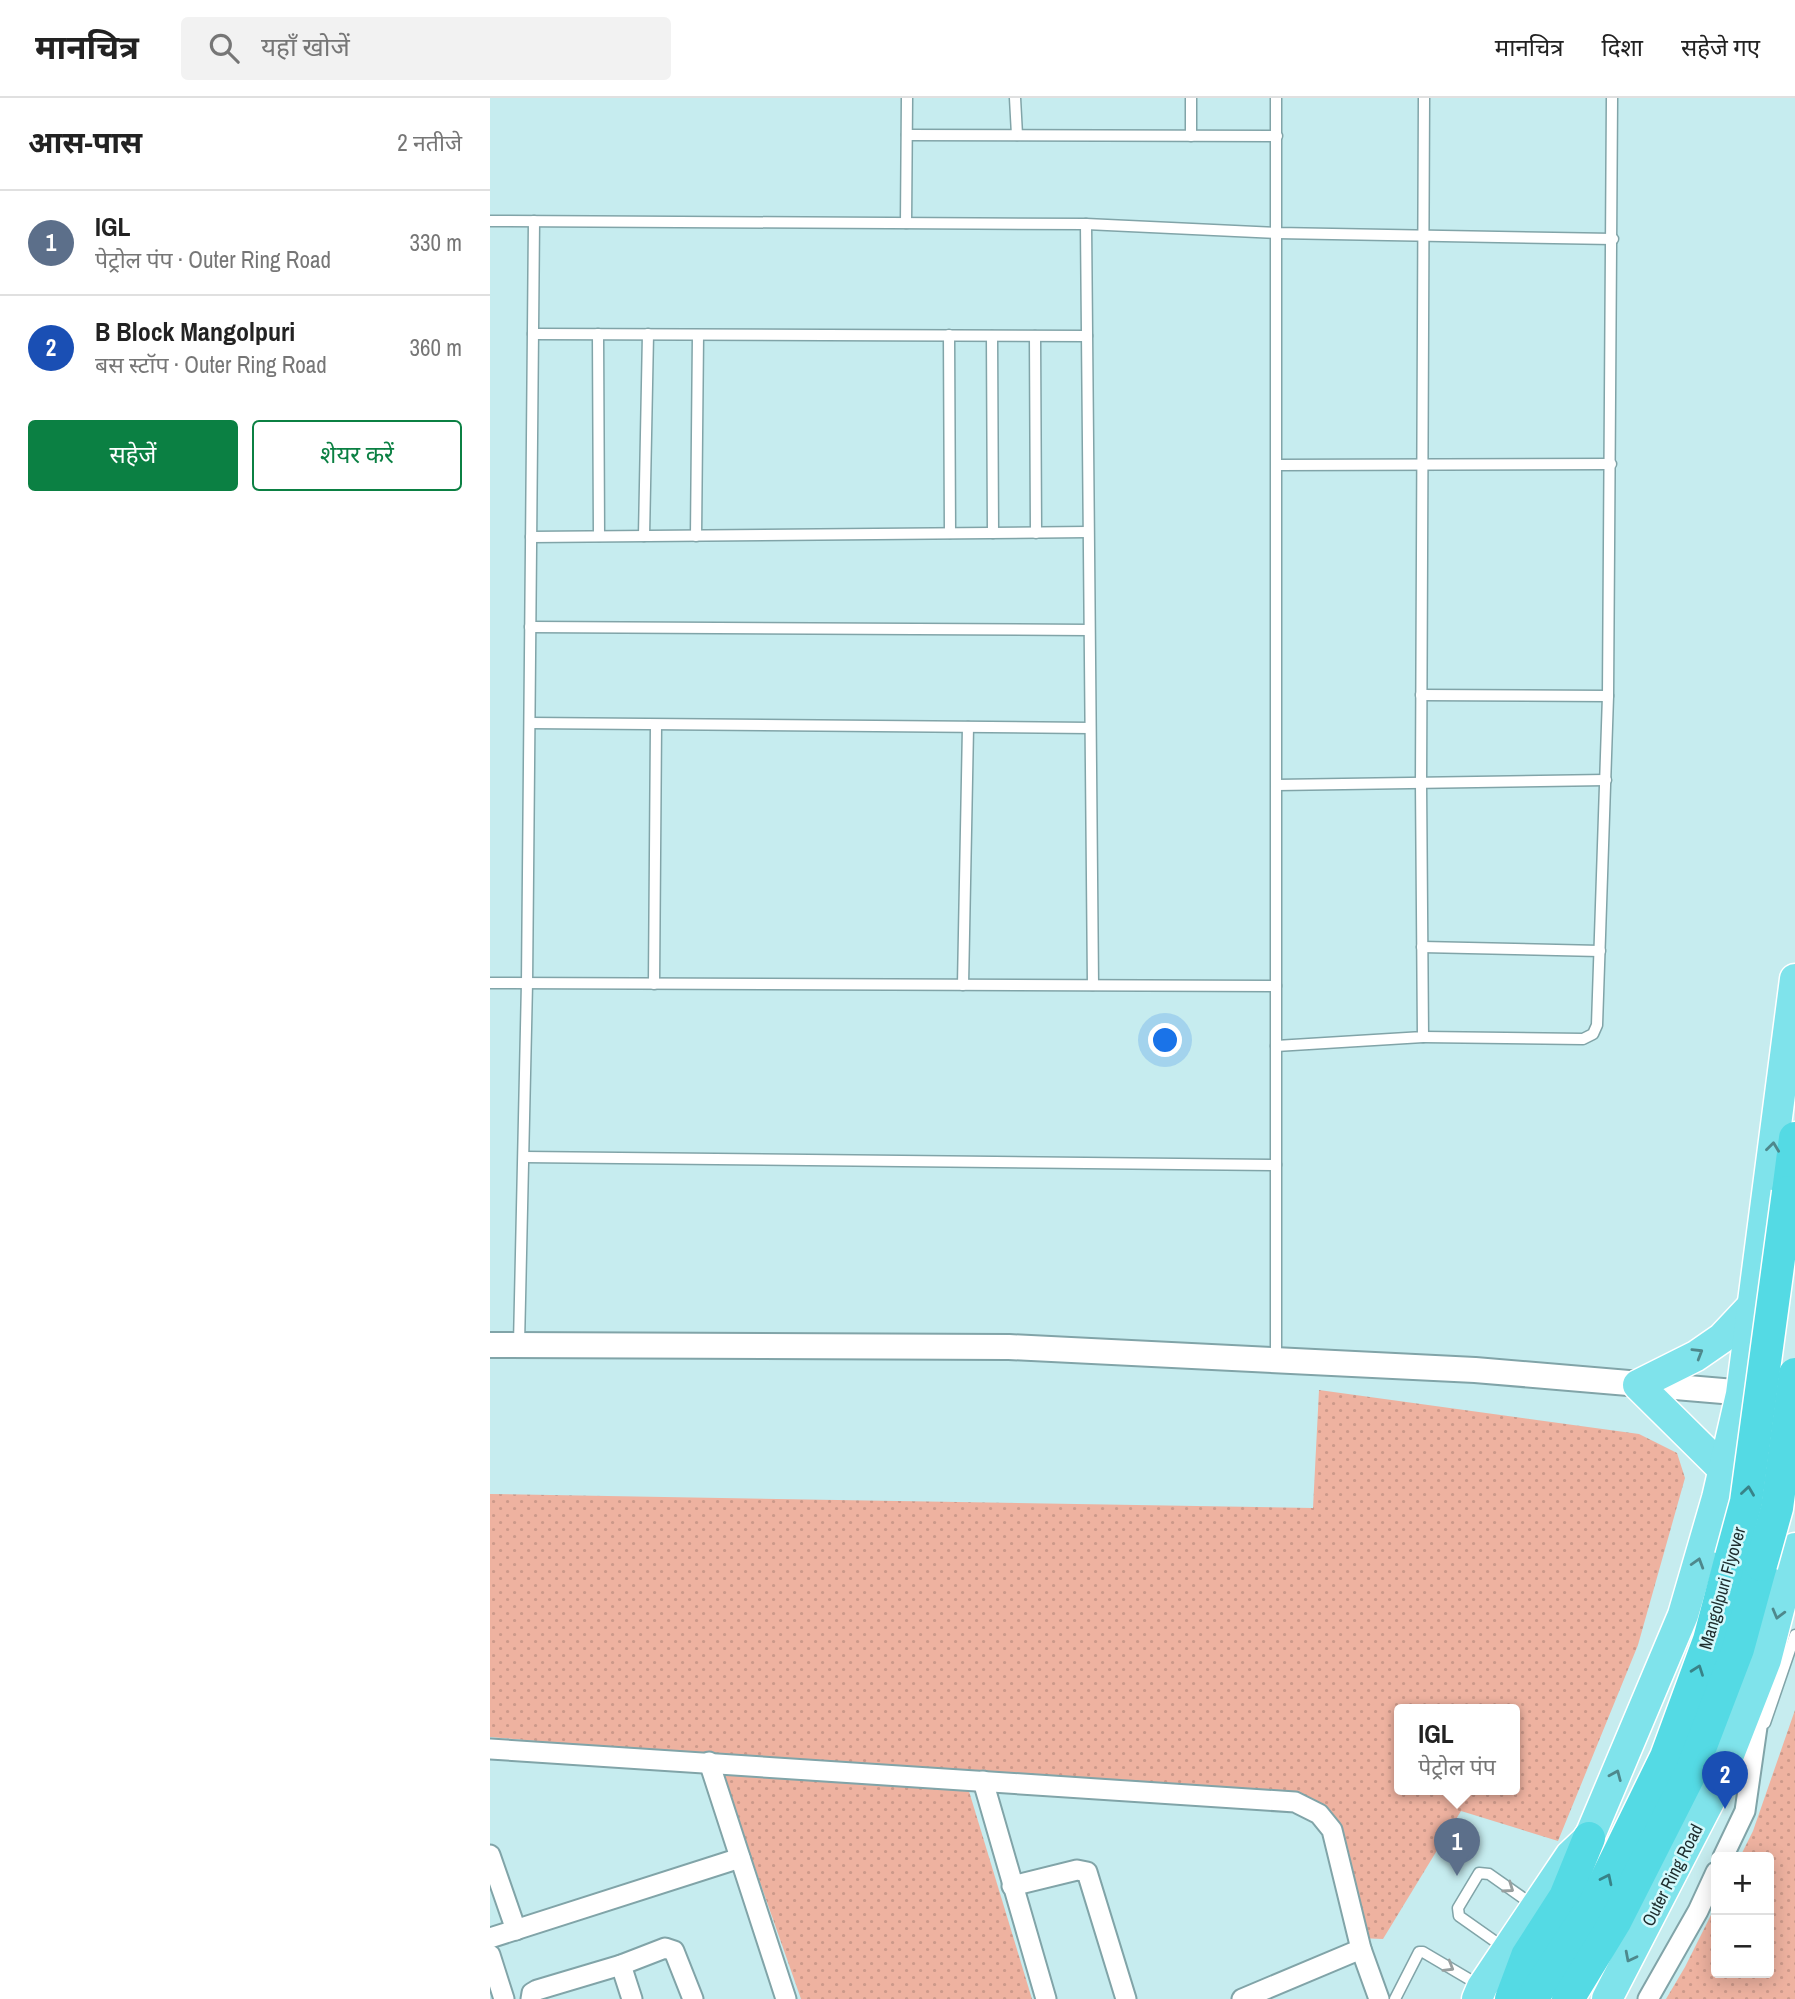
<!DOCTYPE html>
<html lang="hi">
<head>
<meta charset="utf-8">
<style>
  body { margin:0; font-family:"Archivo Narrow","Noto Sans Devanagari",sans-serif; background:#f2f2f2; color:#222 }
  .controls { position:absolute; right:21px; bottom:21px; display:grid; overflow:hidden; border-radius:7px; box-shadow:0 4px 18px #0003 }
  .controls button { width:63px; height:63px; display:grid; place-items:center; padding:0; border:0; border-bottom:2px solid #e0e0e0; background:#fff; color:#222; font:35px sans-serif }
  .you { position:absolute; left:676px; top:943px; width:24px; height:24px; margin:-18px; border:5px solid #fff; border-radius:50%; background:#1a73e8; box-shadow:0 0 0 10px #1a73e833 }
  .badge { display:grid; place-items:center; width:46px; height:46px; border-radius:50%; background:#0b8043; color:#fff; font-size:23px; font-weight:700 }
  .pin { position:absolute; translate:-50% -58px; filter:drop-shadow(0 2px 4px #0008) }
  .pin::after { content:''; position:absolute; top:37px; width:24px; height:21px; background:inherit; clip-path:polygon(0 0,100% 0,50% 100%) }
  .popup { position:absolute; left:904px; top:1606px; width:126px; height:91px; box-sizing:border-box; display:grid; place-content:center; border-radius:7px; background:#fff; filter:drop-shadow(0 2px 5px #0005); font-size:23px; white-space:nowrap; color:#767676 }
  .popup b { font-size:26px; color:#222 }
  .popup::after { content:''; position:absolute; left:50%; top:100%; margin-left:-14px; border:14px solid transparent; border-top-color:#fff }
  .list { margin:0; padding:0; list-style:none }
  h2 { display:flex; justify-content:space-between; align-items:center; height:91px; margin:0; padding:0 28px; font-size:30px }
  h2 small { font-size:23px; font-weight:400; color:#767676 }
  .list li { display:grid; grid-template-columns:46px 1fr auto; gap:21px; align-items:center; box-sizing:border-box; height:105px; padding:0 28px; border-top:2px solid #e0e0e0 }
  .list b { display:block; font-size:26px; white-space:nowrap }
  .list p { margin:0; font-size:23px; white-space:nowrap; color:#767676 }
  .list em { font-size:23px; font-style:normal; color:#767676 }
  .actions { display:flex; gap:14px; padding:21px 28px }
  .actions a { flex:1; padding:16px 0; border:2px solid #0b8043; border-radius:7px; text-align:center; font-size:24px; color:#0b8043 }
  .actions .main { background:#0b8043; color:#fff }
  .icon { flex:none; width:38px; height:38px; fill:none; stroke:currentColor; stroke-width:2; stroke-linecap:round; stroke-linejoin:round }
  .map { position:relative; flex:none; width:1305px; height:1901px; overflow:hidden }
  header { display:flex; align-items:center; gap:42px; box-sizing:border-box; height:98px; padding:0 35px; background:#fff; border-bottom:2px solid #e0e0e0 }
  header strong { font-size:33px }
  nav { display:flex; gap:38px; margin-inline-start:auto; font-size:24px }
  .search { width:490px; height:63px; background:#f2f2f2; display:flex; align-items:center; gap:18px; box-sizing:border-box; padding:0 24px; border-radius:7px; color:#767676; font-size:26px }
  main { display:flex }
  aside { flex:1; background:#fff }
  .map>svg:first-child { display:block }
  .park { fill:url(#park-dots); fill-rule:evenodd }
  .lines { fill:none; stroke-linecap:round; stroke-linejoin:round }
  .service-casing { stroke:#81a4a8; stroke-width:13 }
  .minor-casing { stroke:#81a4a8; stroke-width:23 }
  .tertiary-casing { stroke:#81a4a8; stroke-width:28 }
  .primary-casing { stroke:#fff; stroke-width:33 }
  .trunk-casing { stroke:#fff; stroke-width:35 }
  .service { stroke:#fff; stroke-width:10 }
  .minor { stroke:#fff; stroke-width:19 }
  .tertiary { stroke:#fff; stroke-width:24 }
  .primary { stroke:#7fe3eb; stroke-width:30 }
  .trunk { stroke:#54dae4; stroke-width:32 }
  .trunk-bridge-casing { stroke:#fff; stroke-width:35; stroke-linecap:butt }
  .trunk-bridge { stroke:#54dae4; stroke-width:32 }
  .oneway { stroke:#4e888c }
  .oneway2 { stroke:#388388 }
  .oneway3 { stroke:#99a0a0 }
  .labels { text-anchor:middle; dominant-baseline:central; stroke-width:5; stroke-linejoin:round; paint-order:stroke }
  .street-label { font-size:18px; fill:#1d2c2d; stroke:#d3f9fc }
</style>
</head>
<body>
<header>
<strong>मानचित्र</strong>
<div class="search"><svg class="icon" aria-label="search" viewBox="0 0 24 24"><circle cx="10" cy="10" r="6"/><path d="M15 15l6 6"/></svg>यहाँ खोजें</div>
<nav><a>मानचित्र</a><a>दिशा</a><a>सहेजे गए</a></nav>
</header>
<main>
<aside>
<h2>आस-पास<small>2 नतीजे</small></h2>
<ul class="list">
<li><span class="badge" style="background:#5c6f8a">1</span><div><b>IGL</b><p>पेट्रोल पंप · Outer Ring Road</p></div><em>330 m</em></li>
<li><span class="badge" style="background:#1a4fb4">2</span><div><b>B Block Mangolpuri</b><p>बस स्टॉप · Outer Ring Road</p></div><em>360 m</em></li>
</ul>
<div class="actions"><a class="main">सहेजें</a><a>शेयर करें</a></div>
</aside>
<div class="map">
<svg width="1305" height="1901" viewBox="0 0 1305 1901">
  <defs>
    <pattern id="park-dots" width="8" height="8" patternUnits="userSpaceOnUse" patternTransform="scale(1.75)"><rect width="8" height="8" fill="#eeb2a0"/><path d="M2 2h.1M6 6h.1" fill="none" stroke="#cc998a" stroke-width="1.8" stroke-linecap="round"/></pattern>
  </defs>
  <rect width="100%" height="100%" fill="#c6ecef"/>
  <g class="park">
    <path d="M 829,1292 L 1149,1336 L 1187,1355 L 1195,1380 L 1148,1547 L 1068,1743 L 971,1713 L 893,1841 L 869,1840 L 833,1712 L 0,1639 L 0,1396 L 823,1410 ZM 909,1612 L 1025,1612 L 1025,1692 L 909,1692 Z"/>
    <polygon points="1305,1612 1305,1901 1176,1901 1195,1869 1226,1807 1226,1875 1279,1875 1279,1759 1250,1759 1263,1733"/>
    <polygon points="232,1676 478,1690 542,1901 311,1901"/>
  </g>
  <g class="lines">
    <g class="service-casing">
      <g id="service">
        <polyline points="525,0 527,37"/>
        <polyline points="701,0 701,38"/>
        <polyline points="786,0 786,1262"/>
        <polyline points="417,37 787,38"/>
        <polyline points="0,123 596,126 787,135 1123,141"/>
        <polyline points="416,125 417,0"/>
        <polyline points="596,126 603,887"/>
        <polyline points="43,236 597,238"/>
        <polyline points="108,236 109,438"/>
        <polyline points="459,237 460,435"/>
        <polyline points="502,238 503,435"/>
        <polyline points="545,238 546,435"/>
        <polyline points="787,367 1121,366"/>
        <polyline points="154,438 158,236"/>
        <polyline points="206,438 208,237"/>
        <polyline points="41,439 598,434"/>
        <polyline points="40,529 599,532"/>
        <polyline points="931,597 1118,598"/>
        <polyline points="40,625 600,630"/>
        <polyline points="787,687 1116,682"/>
        <polyline points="932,849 1110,853"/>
        <polyline points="0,885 786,888"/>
        <polyline points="164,886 166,627"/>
        <polyline points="473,887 478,629"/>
        <polyline points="933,939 1093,941 1103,936 1107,927 1118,598 1122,0"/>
        <polyline points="786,948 933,939 931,685 934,0"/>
        <polyline points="34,1059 786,1067"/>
        <polyline points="29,1246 37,885 44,123"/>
        <polyline points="1275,1625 1305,1537"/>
        <polyline points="1013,1849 969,1818 968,1810 989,1775 999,1776 1043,1807"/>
        <polyline points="905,1901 929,1854 933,1854 989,1887"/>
      </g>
    </g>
    <g class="minor-casing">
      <g id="minor">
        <polyline points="0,1651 805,1704 829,1716 842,1732 871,1851 889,1901"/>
        <polyline points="219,1664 296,1901"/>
        <polyline points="493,1683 556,1901"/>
        <polyline points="0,1757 26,1832"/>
        <polyline points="1233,1759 1255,1713 1271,1601"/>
        <polyline points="522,1788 587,1772 597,1774 636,1901"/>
        <polyline points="0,1840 250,1760"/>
        <polyline points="0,1857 14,1901"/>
        <polyline points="131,1867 142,1901"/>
        <polyline points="41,1901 42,1895 47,1892 131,1867 175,1850 184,1853 203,1901"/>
        <polyline points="752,1901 871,1851"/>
        <polyline points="1158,1901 1208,1813 1226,1774"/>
      </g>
    </g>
    <g class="tertiary-casing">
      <polyline id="tertiary" points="0,1247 519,1249 985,1272 1268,1296"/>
    </g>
    <g class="primary-casing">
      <g id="primary">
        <polyline points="1234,1372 1148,1287 1206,1258 1232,1240 1263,1207"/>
        <polyline points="987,1901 992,1889 1080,1758 1099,1740 1193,1517 1227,1400 1251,1296 1305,881"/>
        <polyline points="1117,1901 1226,1690 1276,1562 1305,1450"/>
      </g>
    </g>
    <g class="trunk-casing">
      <g id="trunk">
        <polyline points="1298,1094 1305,1040"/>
        <polyline points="1021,1901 1037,1858 1075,1799 1099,1740"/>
        <polyline points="1042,1901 1104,1806 1176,1659 1219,1542 1241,1459"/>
        <polyline points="1078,1901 1125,1824 1201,1674 1248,1551 1271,1467"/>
      </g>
    </g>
    <use href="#service" class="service"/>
    <use href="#minor" class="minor"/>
    <use href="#tertiary" class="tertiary"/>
    <use href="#primary" class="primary"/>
    <use href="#trunk" class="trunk"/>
    <g class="trunk-bridge-casing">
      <g id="trunk-bridge">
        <polyline points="1241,1459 1256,1404 1298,1094"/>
        <polyline points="1271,1467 1287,1410 1305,1276"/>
      </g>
    </g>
    <use href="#trunk-bridge" class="trunk-bridge"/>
  </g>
  <defs><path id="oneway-chevron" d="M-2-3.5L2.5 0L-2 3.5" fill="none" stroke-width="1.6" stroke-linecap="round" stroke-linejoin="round" transform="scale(1.75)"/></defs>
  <g class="oneway">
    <use href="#oneway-chevron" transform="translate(1283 1049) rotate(-83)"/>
    <use href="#oneway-chevron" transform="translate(1208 1255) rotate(-31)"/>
    <use href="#oneway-chevron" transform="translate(1208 1465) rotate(-73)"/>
    <use href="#oneway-chevron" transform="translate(1288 1516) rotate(105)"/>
    <use href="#oneway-chevron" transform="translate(1126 1677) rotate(-67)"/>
    <use href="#oneway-chevron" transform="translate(1140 1859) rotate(117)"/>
  </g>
  <g class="oneway2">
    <use href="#oneway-chevron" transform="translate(1258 1393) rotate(-82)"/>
    <use href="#oneway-chevron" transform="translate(1208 1572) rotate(-70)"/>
    <use href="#oneway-chevron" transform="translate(1117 1781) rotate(-64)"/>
  </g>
  <g class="oneway3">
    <use href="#oneway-chevron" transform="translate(1019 1790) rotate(35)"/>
    <use href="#oneway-chevron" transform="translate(959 1869) rotate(31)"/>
  </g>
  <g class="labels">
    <g class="street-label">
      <text transform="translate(1232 1490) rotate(-74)">Mangolpuri Flyover</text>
      <text transform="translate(1182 1777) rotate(-63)">Outer Ring Road</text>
    </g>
  </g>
</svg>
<div class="controls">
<button>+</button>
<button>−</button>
</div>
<div class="you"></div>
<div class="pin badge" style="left:967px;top:1778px;background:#5c6f8a">1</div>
<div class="popup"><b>IGL</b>पेट्रोल पंप</div>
<div class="pin badge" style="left:1235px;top:1711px;background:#1a4fb4">2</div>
</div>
</main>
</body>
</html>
